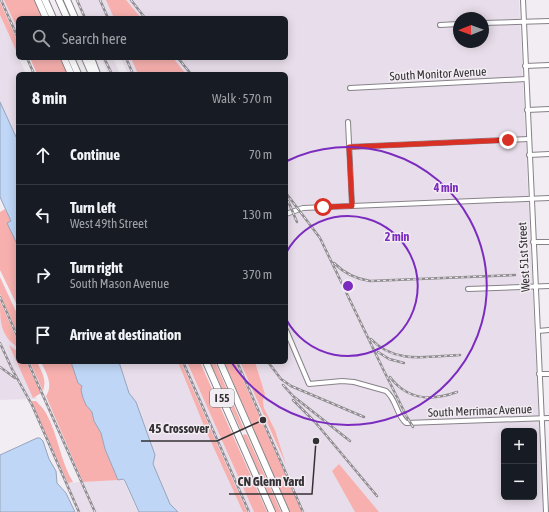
<!DOCTYPE html>
<html lang="en">
<head>
<meta charset="utf-8">
<style>
  body { margin:0; font-family:"Asap Condensed",sans-serif; background:#20242c; color:#f1f3f6 }
  .controls { position:absolute; right:12px; bottom:12px; display:grid; overflow:hidden; border-radius:6px; box-shadow:0 2px 10px #0003 }
  .controls button { width:36px; height:36px; display:grid; place-items:center; padding:0; border:0; border-bottom:1px solid #363941; background:#171b24; color:#f1f3f6; font:20px sans-serif }
  .compass { position:absolute; left:453px; top:12px; width:36px; height:36px; border-radius:50%; background:#171b24; box-shadow:0 2px 10px #0003; rotate:269deg }
  .stop { position:absolute; width:12px; height:12px; margin:-9px; border:3px solid #d93025; border-radius:50%; background:#fff }
  .stop.end { background:#d93025; border-color:#fff; box-shadow:0 1px 4px #0008 }
  .list { margin:0; padding:0; list-style:none }
  h2 { display:flex; justify-content:space-between; align-items:center; height:52px; margin:0; padding:0 16px; font-size:17px }
  h2 small { font-size:13px; font-weight:400; color:#9ea1a6 }
  .list li { display:grid; grid-template-columns:26px 1fr auto; gap:12px; align-items:center; box-sizing:border-box; height:60px; padding:0 16px; border-top:1px solid #363941 }
  .list b { display:block; font-size:15px; white-space:nowrap }
  .list p { margin:0; font-size:13px; white-space:nowrap; color:#9ea1a6 }
  .list em { font-size:13px; font-style:normal; color:#9ea1a6 }
  .icon { flex:none; width:22px; height:22px; fill:none; stroke:currentColor; stroke-width:2; stroke-linecap:round; stroke-linejoin:round }
  .map { position:relative; flex:none; width:549px; height:512px; overflow:hidden }
  .search { position:absolute; background:#171b24; box-shadow:0 2px 10px #0003; left:16px; top:16px; width:272px; height:44px; display:flex; align-items:center; gap:10px; box-sizing:border-box; padding:0 14px; border-radius:6px; color:#9ea1a6; font-size:15px }
  .panel { position:absolute; background:#171b24; box-shadow:0 2px 10px #0003; left:16px; top:72px; width:272px; height:292px; border-radius:6px }
  .map>svg:first-child { display:block }
  .built { fill:#e8deeb; fill-rule:evenodd }
  .green { fill:#f7b0ae }
  .water { fill:#bfd6f6; stroke:#95a4bc }
  .lines { fill:none; stroke-linecap:round; stroke-linejoin:round }
  .minor-casing { stroke:#878289; stroke-width:6 }
  .highway-casing { stroke:#878289; stroke-width:8 }
  .minor { stroke:#fff; stroke-width:4 }
  .highway { stroke:#fff; stroke-width:6 }
  .rail-casing { stroke:#908d91; stroke-width:2.5 }
  .rail { stroke:#f2ecf3; stroke-width:1; stroke-dasharray:3; stroke-linecap:butt }
  .route { stroke:#d93025; stroke-width:5 }
  .ring { fill:none; stroke:#7b2cbf; stroke-width:2 }
  .labels { text-anchor:middle; dominant-baseline:central; stroke-width:3; stroke-linejoin:round; paint-order:stroke }
  .shield { fill:#f2ecf3; stroke:#6c696d; stroke-width:1 }
  .shield-label { font-size:11px; font-weight:bold; fill:#333133 }
  .street-label { font-size:12px; fill:#333133; stroke:#f2ecf3 }
  .centre { fill:#7b2cbf; stroke:#f2ecf3; stroke-width:2 }
  .ring-label { font-size:12px; text-anchor:middle; font-weight:bold; fill:#7b2cbf; stroke:#f2ecf3; stroke-width:3; stroke-linejoin:round; paint-order:stroke }
  .leader { fill:none; stroke:#333133; stroke-width:1.5 }
  .callout-dot { fill:#333133; stroke:#f2ecf3; stroke-width:1.5 }
  .callout-label { font-size:13px; text-anchor:middle; font-weight:bold; fill:#333133; stroke:#f2ecf3; stroke-width:3; stroke-linejoin:round; paint-order:stroke }
</style>
</head>
<body>
<div class="map">
<svg width="549" height="512" viewBox="0 0 549 512">
  <rect width="100%" height="100%" fill="#f2ecf3"/>
  <g class="built">
    <polygon points="0,0 4,0 18,30 18,42"/>
    <path d="M 75,0 L 519,0 L 543,512 L 302,512 L 235,362 L 240,362 L 284,462 L 275,430 L 264,408 L 263,401 L 265,394 L 255,362 L 286,362 L 286,74 L 128,74 L 121,58 L 286,58 L 286,18 L 83,18 ZM 459,18 L 483,18 L 483,42 L 459,42 ZM 504,431 L 534,431 L 534,497 L 504,497 Z"/>
    <polygon points="0,15 26,74 18,74 18,129 14,131 0,102"/>
    <polygon points="101,58 113,58 120,74 108,74"/>
    <polygon points="0,315 13,345 18,348 18,352 16,351 18,362 21,362 37,399 31,399 68,483 80,482 34,377 26,362 30,362 83,482 123,479 138,512 77,512 28,399 0,400"/>
    <polygon points="119,362 178,362 206,431 243,512 178,512 170,504 153,464 155,455 136,402 129,393"/>
    <polygon points="181,362 187,362 254,512 247,512"/>
  </g>
  <g class="green">
    <polygon points="4,0 35,0 43,18 18,18 18,30"/>
    <polygon points="106,0 126,0 141,18 114,18"/>
    <polygon points="0,2 18,42 18,55 0,15"/>
    <polygon points="30,58 61,58 69,74 37,74"/>
    <polygon points="131,58 173,58 186,74 138,74"/>
    <polygon points="5,209 11,221 7,223 18,246 18,307 0,270 0,212"/>
    <polygon points="0,277 18,316 18,335 0,294"/>
    <path d="M 0,301 L 18,342 L 18,348 C 0,335 0,322 0,301 Z"/>
    <polygon points="9,345 18,352 18,362 26,362 41,393 33,398"/>
    <path d="M 30,362 L 37,362 C 42,372 47,380 43,391 Z"/>
    <path d="M 41,362 L 71,362 L 78,383 L 82,386 L 83,398 L 86,405 L 92,412 L 94,421 L 101,433 L 105,449 L 118,480 L 83,482 L 54,415 L 46,396 C 54,385 46,372 41,362 Z"/>
    <polygon points="178,362 181,362 247,512 243,512 206,431"/>
    <polygon points="187,362 200,362 267,512 254,512"/>
    <polygon points="210,362 215,362 244,429 243,431 241,430"/>
    <polygon points="224,362 235,362 302,512 290,512"/>
    <polygon points="240,362 255,362 265,394 263,401 264,408 275,430 286,465"/>
    <path d="M 31,401 L 36,401 C 39,404 43,408 46,413 C 58,434 60,461 73,482 L 68,483 Z"/>
    <polygon points="244,434 247,435 281,512 276,512 243,436"/>
    <polygon points="339,464 379,512 355,512 332,471"/>
  </g>
  <g class="water">
    <polygon points="0,102 18,141 18,246 7,223 11,221 0,197"/>
    <polygon points="71,362 119,362 129,393 136,402 155,455 153,464 170,504 178,512 139,512 125,481 123,479 118,480 105,449 101,433 94,421 92,412 86,405 83,398 81,390 82,386 78,383"/>
    <polygon points="37,438 40,438 43,441 49,459 56,471 57,483 66,493 75,512 0,512 0,455"/>
  </g>
  <g class="lines">
    <g class="minor-casing">
      <g id="minor">
        <polyline points="523,0 546,512"/>
        <polyline points="483,23 549,21"/>
        <polyline points="440,25 459,24"/>
        <polyline points="525,66 549,65"/>
        <polyline points="350,88 526,79"/>
        <polyline points="527,110 549,109"/>
        <polyline points="348,122 352,206"/>
        <polyline points="349,147 528,139"/>
        <polyline points="529,155 549,154"/>
        <polyline points="286,214 303,208 549,198"/>
        <polyline points="533,242 549,242"/>
        <polyline points="468,289 549,286"/>
        <path d="M 286,330 L 309,384 L 342,381 L 354,382 L 386,391 C 397,400 396,415 406,423 L 549,418"/>
        <polyline points="538,331 549,330"/>
        <polyline points="539,374 549,374"/>
      </g>
    </g>
    <g class="highway-casing">
      <g id="highway">
        <polyline points="38,0 46,18"/>
        <polyline points="45,0 53,18"/>
        <polyline points="59,0 67,18"/>
        <polyline points="67,0 75,18"/>
        <polyline points="64,58 71,74"/>
        <polyline points="71,58 78,74"/>
        <polyline points="85,58 92,74"/>
        <polyline points="91,58 97,74"/>
        <polyline points="206,362 272,512"/>
        <polyline points="220,362 286,512"/>
      </g>
    </g>
    <use href="#minor" class="minor"/>
    <use href="#highway" class="highway"/>
    <g class="rail-casing">
      <g id="rail">
        <polyline points="1,0 18,38"/>
        <polyline points="77,0 85,18"/>
        <polyline points="100,0 108,18"/>
        <polyline points="131,0 145,18"/>
        <polyline points="27,58 34,74"/>
        <polyline points="104,58 112,74"/>
        <polyline points="126,58 133,74"/>
        <polyline points="178,58 191,74"/>
        <polyline points="286,193 320,238 384,371 407,417 413,427"/>
        <polyline points="288,201 297,222"/>
        <path d="M 334,263 C 344,273 356,279 370,281 L 515,275"/>
        <polyline points="0,297 18,338"/>
        <path d="M 371,339 C 395,365 429,356 460,355"/>
        <polyline points="0,343 12,369 32,405 79,512"/>
        <polyline points="378,352 389,359 404,363"/>
        <polyline points="28,362 95,512"/>
        <polyline points="183,362 249,512"/>
        <polyline points="237,362 303,512"/>
        <polyline points="268,362 281,379 291,386 364,417"/>
        <polyline points="0,367 15,378"/>
        <path d="M 390,377 C 408,401 432,401 457,392"/>
        <polyline points="283,385 293,396 350,441"/>
        <polyline points="293,400 315,422 377,496"/>
      </g>
    </g>
    <use href="#rail" class="rail"/>
  </g>
  <g class="lines">
    <polyline class="route" points="323,207 352,206 349,147 508,140"/>
  </g>
  <g class="ring">
    <path d="M286 253A70 70 0 1 1 286 319"/>
    <path d="M287 161A139 139 0 1 1 232 363"/>
  </g>
  <g class="labels">
    <rect class="shield" x="210" y="389" width="24" height="18" rx="3"/>
    <g class="shield-label">
      <text x="222" y="398">I 55</text>
    </g>
    <g class="street-label">
      <text transform="translate(438 74) rotate(-3)">South Monitor Avenue</text>
      <text transform="translate(524 257) rotate(-93)">West 51st Street</text>
      <text transform="translate(480 411) rotate(-2)">South Merrimac Avenue</text>
    </g>
  </g>
  <circle cx="348" cy="286" r="6" class="centre"/>
  <g class="ring-label">
    <text x="446" y="192">4 min</text>
    <text x="397" y="241">2 min</text>
  </g>
  <path class="leader" d="M263 420L217 441H141M316 441L312 494H229"/>
  <g class="callout-dot">
    <circle cx="263" cy="420" r="4"/>
    <circle cx="316" cy="441" r="4"/>
  </g>
  <g class="callout-label">
    <text x="179" y="433">45 Crossover</text>
    <text x="271" y="486">CN Glenn Yard</text>
  </g>
</svg>
<div class="controls">
<button>+</button>
<button>−</button>
</div>
<svg class="compass" viewBox="-18 -18 36 36"><path d="M0-13l5 13h-10z" fill="#e53935"/><path d="M0 13l5-13h-10z" fill="#9ea1a6"/></svg>
<div class="stop" style="left:323px;top:207px"></div>
<div class="stop end" style="left:508px;top:140px"></div>
<div class="search"><svg class="icon" aria-label="search" viewBox="0 0 24 24"><circle cx="10" cy="10" r="6"/><path d="M15 15l6 6"/></svg>Search here</div>
<section class="panel">
<h2>8 min<small>Walk · 570 m</small></h2>
<ul class="list">
<li><svg class="icon" aria-label="ahead" viewBox="0 0 24 24"><path d="M12 20V5M6 11l6-6 6 6"/></svg><div><b>Continue</b></div><em>70 m</em></li>
<li><svg class="icon" aria-label="left" viewBox="0 0 24 24"><path d="M17 20v-9H6M10 6l-5 5 5 5"/></svg><div><b>Turn left</b><p>West 49th Street</p></div><em>130 m</em></li>
<li><svg class="icon" aria-label="right" viewBox="0 0 24 24"><path d="M7 20v-9h11M14 6l5 5-5 5"/></svg><div><b>Turn right</b><p>South Mason Avenue</p></div><em>370 m</em></li>
<li><svg class="icon" aria-label="arrive" viewBox="0 0 24 24"><path d="M6 21V4h12l-3 4 3 4H6"/></svg><div><b>Arrive at destination</b></div></li>
</ul>
</section>
</div>
</body>
</html>
